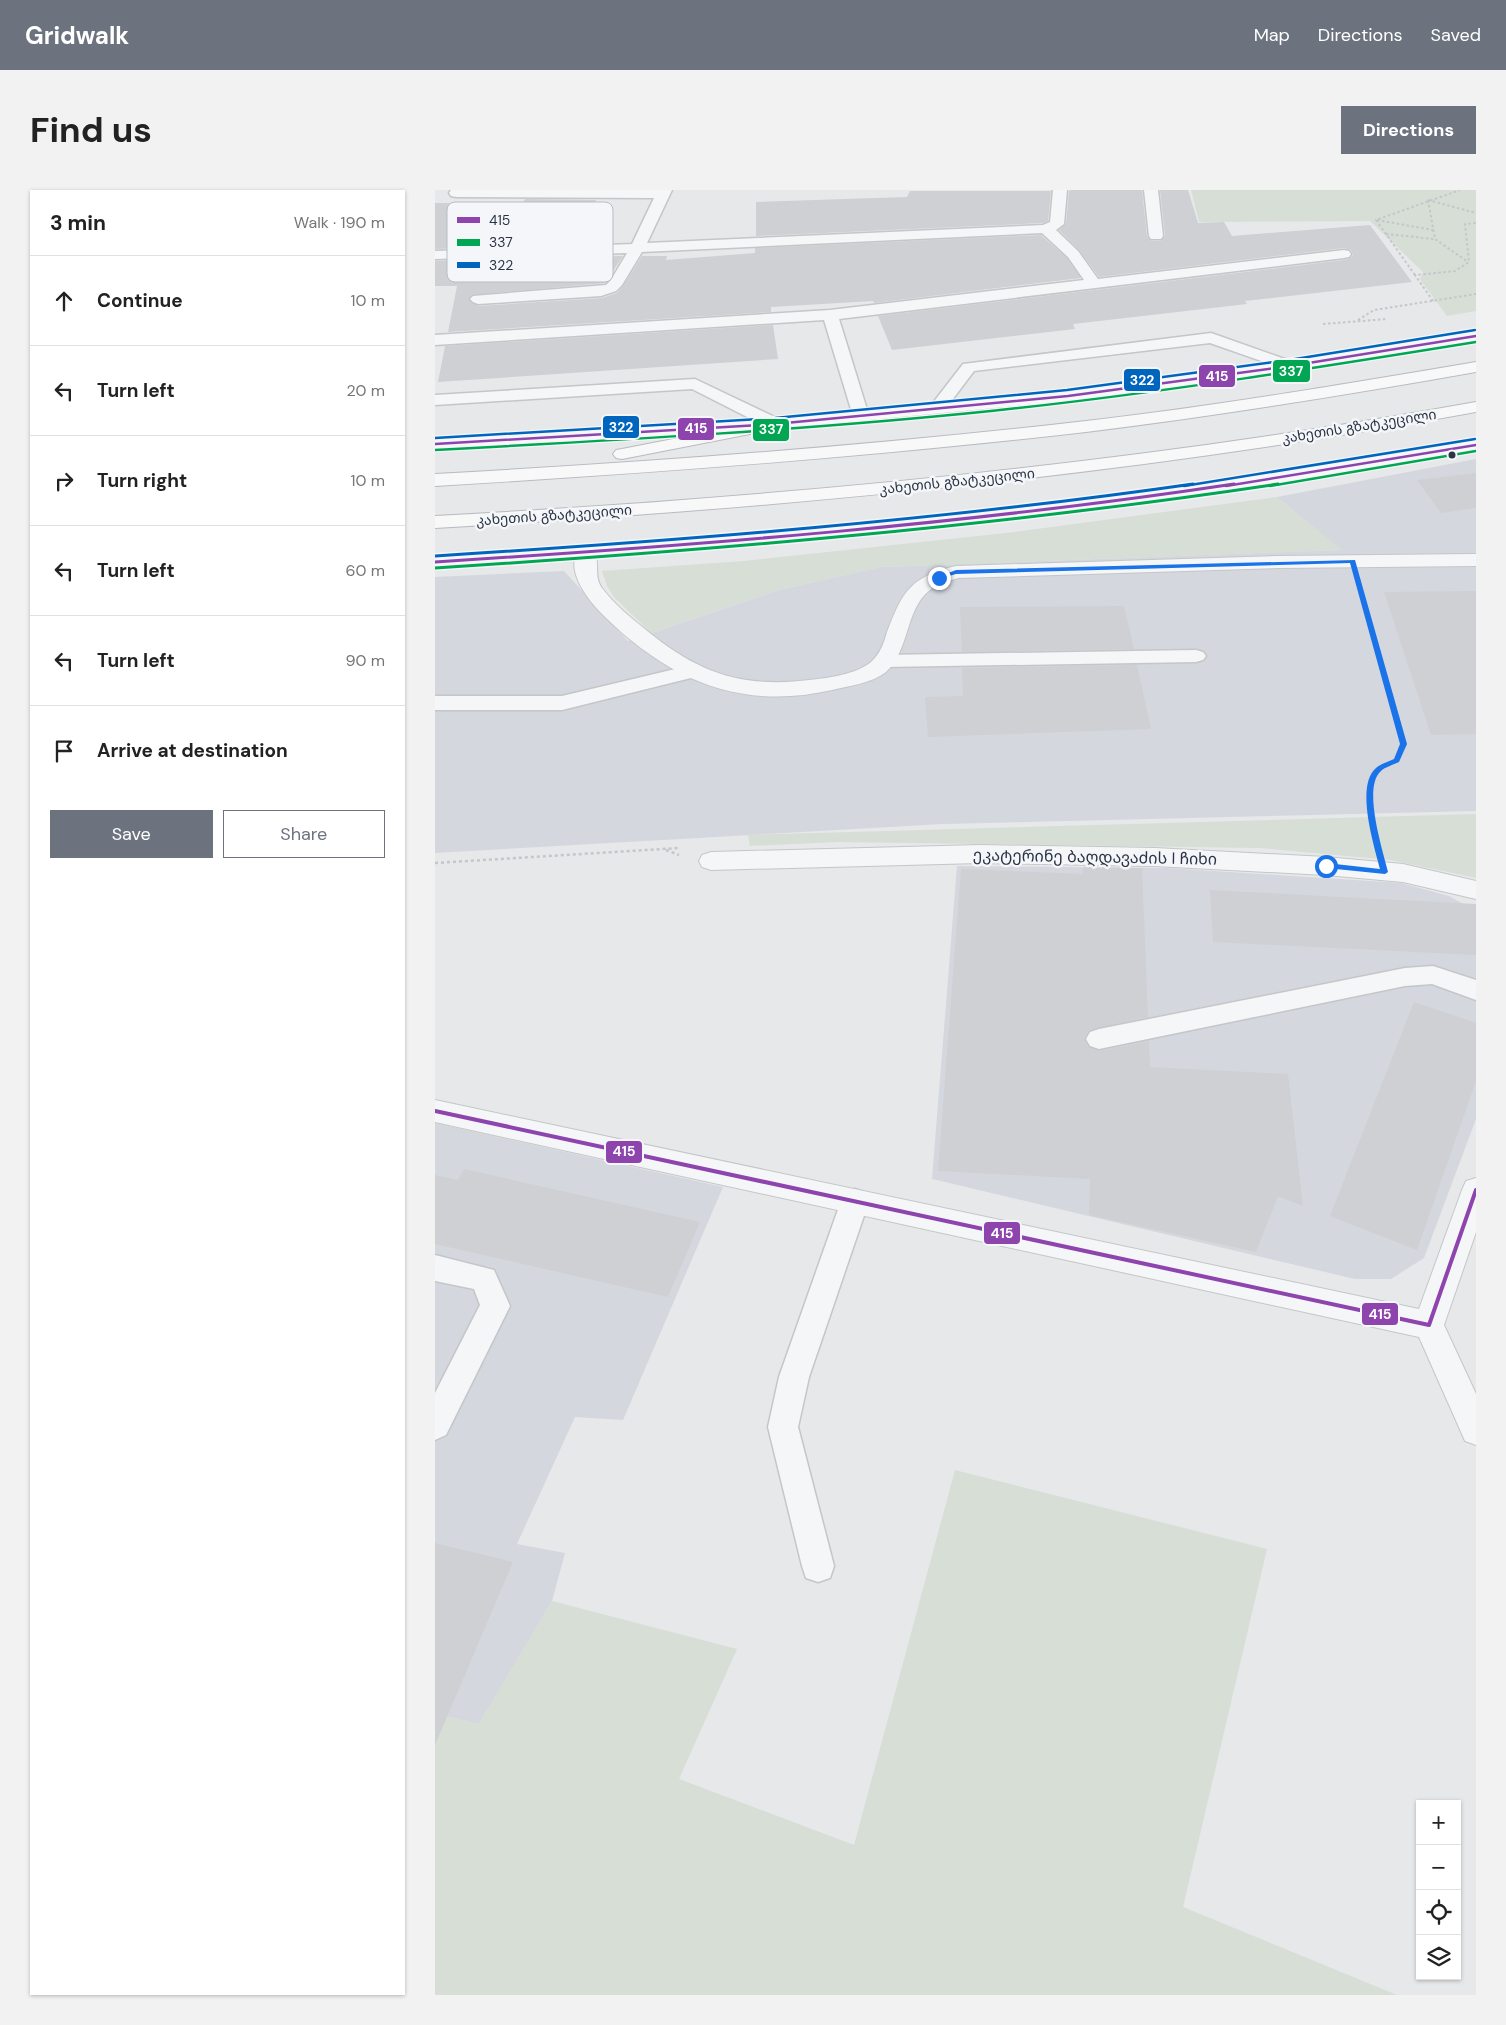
<!DOCTYPE html>
<html lang="en">
<head>
<meta charset="utf-8">
<style>
  body { margin:0; font-family:"DM Sans","Noto Sans Georgian",sans-serif; background:#f2f2f2; color:#222 }
  .controls { position:absolute; right:15px; bottom:15px; display:grid; overflow:hidden; border-radius:0px; box-shadow:0 1px 4px #0004 }
  .controls button { width:45px; height:45px; display:grid; place-items:center; padding:0; border:0; border-bottom:1px solid #e0e0e0; background:#fff; color:#222; font:25px sans-serif }
  .stop { position:absolute; width:15px; height:15px; margin:-11px; border:4px solid #1a73e8; border-radius:50%; background:#fff }
  .stop.end { background:#1a73e8; border-color:#fff; box-shadow:0 1px 5px #0008 }
  .list { margin:0; padding:0; list-style:none }
  h2 { display:flex; justify-content:space-between; align-items:center; height:65px; margin:0; padding:0 20px; font-size:21px }
  h2 small { font-size:16px; font-weight:400; color:#767676 }
  .list li { display:grid; grid-template-columns:32px 1fr auto; gap:15px; align-items:center; box-sizing:border-box; height:90px; padding:0 20px; border-top:1px solid #e0e0e0 }
  .list b { display:block; font-size:19px; white-space:nowrap }
  .list em { font-size:16px; font-style:normal; color:#767676 }
  .actions { display:flex; gap:10px; padding:15px 20px }
  .actions a { flex:1; padding:11px 0; border:1px solid #6c737f; border-radius:0px; text-align:center; font-size:18px; color:#6c737f }
  .actions .main { background:#6c737f; color:#fff }
  .icon { flex:none; width:28px; height:28px; fill:none; stroke:currentColor; stroke-width:2; stroke-linecap:round; stroke-linejoin:round }
  .map { position:relative; flex:none; width:1041px; height:1805px; overflow:hidden; border-radius:0px }
  header { display:flex; align-items:center; gap:30px; box-sizing:border-box; height:70px; padding:0 25px; background:#6c737f; color:#fff }
  header strong { font-size:24px }
  nav { display:flex; gap:28px; margin-inline-start:auto; font-size:18px }
  .intro { display:flex; align-items:center; justify-content:space-between; box-sizing:border-box; height:120px; padding:0 30px }
  h1 { margin:0; font-size:35px }
  .button { padding:12px 22px; border-radius:0px; background:#6c737f; color:#fff; font-size:18px; font-weight:700 }
  main { display:flex; gap:30px; padding:0 30px }
  aside { flex:1; background:#fff; border-radius:0px; box-shadow:0 1px 4px #0004 }
  .map>svg:first-child { display:block }
  .built { fill:#d4d7dd }
  .green { fill:#d6ded6 }
  .building { fill:#ced0d3 }
  .lines { fill:none; stroke-linecap:round; stroke-linejoin:round }
  .lane-casing { stroke:#c4c6c8; stroke-width:3 }
  .street-casing { stroke:#c4c6c8; stroke-width:2 }
  .secondary-casing { stroke:#c4c6c8; stroke-width:2 }
  .highway-casing { stroke:#b8bbbf; stroke-width:2 }
  .path-far1 { stroke:#c5c6ca; stroke-width:2; stroke-dasharray:2.5 2.5; stroke-linecap:butt }
  .path { stroke:#c5c6ca; stroke-width:2.5; stroke-dasharray:3 3; stroke-linecap:butt }
  .lane { fill:#f5f6f7; fill-rule:evenodd }
  .street { fill:#f5f6f7; fill-rule:evenodd }
  .secondary { fill:#f8f8f8; fill-rule:evenodd }
  .highway { fill:#f8f8f8; fill-rule:evenodd }
  .bus-1-far2-casing { stroke:#f4f6f9; stroke-width:5 }
  .bus-1-far1-casing { stroke:#f4f6f9; stroke-width:6 }
  .bus-1-casing { stroke:#f4f6f9; stroke-width:8 }
  .bus-2-far1-casing { stroke:#f4f6f9; stroke-width:5 }
  .bus-2-casing { stroke:#f4f6f9; stroke-width:6 }
  .bus-3-far1-casing { stroke:#f4f6f9; stroke-width:5 }
  .bus-3-casing { stroke:#f4f6f9; stroke-width:6 }
  .bus-1-far2 { stroke:#8e44ad; stroke-width:2.5 }
  .bus-1-far1 { stroke:#8e44ad; stroke-width:3 }
  .bus-1 { stroke:#8e44ad; stroke-width:4 }
  .bus-2-far1 { stroke:#00a651; stroke-width:2.5 }
  .bus-2 { stroke:#00a651; stroke-width:3 }
  .bus-3-far1 { stroke:#0065bd; stroke-width:2.5 }
  .bus-3 { stroke:#0065bd; stroke-width:3 }
  .route { fill:#1a73e8 }
  .bus-dot { fill:#2b3445; stroke:#f4f6f9; stroke-width:2 }
  .labels { text-anchor:middle; dominant-baseline:central; stroke-width:5; stroke-linejoin:round; paint-order:stroke }
  .far-street-label { font-size:14px; fill:#2b3445; stroke:#f4f6f9 }
  .street-label { font-size:16px; fill:#2b3445; stroke:#f4f6f9 }
  .key { fill:#f4f6f9; stroke:#b8bcc3; stroke-width:1 }
  .key-label { font-size:14px; fill:#2b3445 }
  .line-badge { stroke:#f4f6f9; stroke-width:2 }
  .badge-label { font-size:14px; text-anchor:middle; font-weight:bold; fill:#fff }
</style>
</head>
<body>
<header>
<strong>Gridwalk</strong>
<nav><a>Map</a><a>Directions</a><a>Saved</a></nav>
</header>
<div class="intro"><h1>Find us</h1><a class="button">Directions</a></div>
<main>
<aside>
<h2>3 min<small>Walk · 190 m</small></h2>
<ul class="list">
<li><svg class="icon" aria-label="ahead" viewBox="0 0 24 24"><path d="M12 20V5M6 11l6-6 6 6"/></svg><div><b>Continue</b></div><em>10 m</em></li>
<li><svg class="icon" aria-label="left" viewBox="0 0 24 24"><path d="M17 20v-9H6M10 6l-5 5 5 5"/></svg><div><b>Turn left</b></div><em>20 m</em></li>
<li><svg class="icon" aria-label="right" viewBox="0 0 24 24"><path d="M7 20v-9h11M14 6l5 5-5 5"/></svg><div><b>Turn right</b></div><em>10 m</em></li>
<li><svg class="icon" aria-label="left" viewBox="0 0 24 24"><path d="M17 20v-9H6M10 6l-5 5 5 5"/></svg><div><b>Turn left</b></div><em>60 m</em></li>
<li><svg class="icon" aria-label="left" viewBox="0 0 24 24"><path d="M17 20v-9H6M10 6l-5 5 5 5"/></svg><div><b>Turn left</b></div><em>90 m</em></li>
<li><svg class="icon" aria-label="arrive" viewBox="0 0 24 24"><path d="M6 21V4h12l-3 4 3 4H6"/></svg><div><b>Arrive at destination</b></div></li>
</ul>
<div class="actions"><a class="main">Save</a><a>Share</a></div>
</aside>
<div class="map">
<svg width="1041" height="1805" viewBox="0 0 1041 1805">
  <rect width="100%" height="100%" fill="#e6e8ea"/>
  <g class="built">
    <polygon points="1041,269 1041,621 508,634 0,663 0,387 129,381 193,451 348,399 446,377 906,360 842,307"/>
    <polygon points="522,676 732,678 966,693 1014,706 1041,721 1041,929 989,1068 956,1089 920,1089 497,989"/>
    <polygon points="0,933 288,997 188,1230 140,1227 82,1354 130,1363 117,1411 44,1534 0,1524"/>
  </g>
  <g class="green">
    <polygon points="756,0 1041,0 1041,121 1012,126 985,89 988,82 935,31 764,32"/>
    <polygon points="842,307 907,360 446,377 348,399 216,443 179,407 172,396 167,381 309,371 571,343"/>
    <polygon points="1041,624 1041,688 956,670 825,658 402,652 315,656 313,645"/>
    <polygon points="520,1280 832,1359 748,1717 962,1805 0,1805 0,1524 44,1534 117,1411 302,1459 244,1589 419,1655"/>
  </g>
  <g class="building">
    <polygon points="636,0 707,0 712,46 716,51 726,51 730,46 725,0 753,0 763,33 789,32 797,46 935,35 977,92 810,111 812,114 638,134 640,139 457,160 443,126 909,70 914,69 918,65 916,60 909,58 664,87 644,60 624,40 631,34 634,1"/>
    <polygon points="475,1 616,1 613,31 608,33 321,46 321,12 472,7"/>
    <polygon points="90,9 161,10 160,13 175,13 161,53 0,59 0,13 88,13"/>
    <polygon points="606,45 632,68 646,88 439,113 438,111 336,117 336,122 13,142 22,96 0,96 0,71 188,66 170,93 37,105 34,110 43,116 167,108 182,103 188,96 207,66 232,66 231,70 320,63 320,58"/>
    <polygon points="338,135 343,169 3,192 10,156"/>
    <polygon points="1041,283 1041,318 1006,323 982,290"/>
    <polygon points="1041,401 1041,544 996,545 949,402"/>
    <polygon points="689,416 699,459 527,462 525,417"/>
    <polygon points="702,475 716,539 493,547 490,507 528,506 527,478"/>
    <polygon points="648,677 707,678 713,827 654,840 649,848 653,857 664,861 714,851 715,877 853,884 868,1016 843,1006 821,1062 654,1025 655,989 503,981 526,679 648,684"/>
    <polygon points="775,700 1041,714 1041,765 778,752"/>
    <polygon points="979,812 1041,833 1041,891 982,1060 895,1026"/>
    <polygon points="29,979 265,1032 233,1107 0,1054 0,985 23,990"/>
    <polygon points="0,1353 78,1372 0,1555"/>
  </g>
  <g class="lines">
    <g class="lane-casing">
      <g id="lane">
        <polygon points="16,0 237,0 212,53 608,35 615,32 618,0 632,0 629,34 621,40 643,61 663,89 909,60 914,61 916,64 914,67 909,68 404,129 434,226 432,230 420,230 418,226 389,130 0,155 0,145 395,120 649,90 633,67 607,43 207,62 187,95 181,101 166,106 43,114 38,112 35,109 38,106 171,95 176,90 192,63 0,69 0,61 197,54 219,8 21,7 16,6 14,3"/>
        <polygon points="709,0 723,0 728,46 726,49 716,49 714,46"/>
        <polygon points="776,143 861,173 863,176 861,179 849,179 775,153 539,181 508,222 496,222 494,218 528,174"/>
        <polygon points="260,189 346,230 349,234 346,238 334,238 257,199 0,215 0,205"/>
        <polygon points="761,460 768,462 771,466 768,470 761,472 449,477 442,476 439,471 442,466 449,465"/>
        <polygon points="257,475 264,476 267,481 264,486 127,520 0,520 0,506 127,506"/>
        <polygon points="998,776 1041,790 1041,810 997,794 970,796 664,859 655,856 651,849 655,842 664,839 970,778"/>
        <polygon points="420,999 430,1003 434,1011 374,1187 363,1237 399,1376 395,1388 383,1392 371,1388 367,1376 333,1237 344,1187 406,1011 410,1003"/>
        <polygon points="0,1065 59,1080 75,1116 11,1245 0,1250 0,1203 45,1115 39,1099 0,1091"/>
      </g>
    </g>
    <g class="street-casing">
      <g id="street">
        <path d="M 151,357 L 158,359 C 166,370 158,386 167,398 C 179,414 195,427 211,440 C 267,486 311,499 383,489 C 399,487 423,483 436,472 C 445,464 449,453 452,442 C 468,400 476,387 521,376 L 844,366 L 1041,364 L 1041,376 L 844,378 L 523,388 C 514,391 503,394 495,400 C 470,419 475,460 451,482 C 437,493 414,496 397,500 C 305,521 234,490 168,425 C 153,410 129,380 144,359 Z"/>
        <polygon points="545,655 720,658 891,667 968,674 1041,691 1041,709 968,692 891,685 720,676 545,673 276,680 267,677 264,671 267,665 276,662"/>
        <polygon points="0,910 984,1119 1027,1000 1031,991 1041,988 1041,1042 1009,1135 1041,1204 1041,1255 1030,1251 984,1147 0,932"/>
      </g>
    </g>
    <g class="secondary-casing">
      <g id="secondary">
        <polygon points="1041,141 1041,151 855,181 633,211 340,239 0,259 0,249 340,229 633,201 855,171"/>
        <path d="M 1041,250 L 1041,260 C 941,278 840,295 739,309 C 494,342 247,363 0,378 L 0,366 C 247,351 494,330 739,297 C 840,284 941,267 1041,250 Z"/>
      </g>
    </g>
    <g class="highway-casing">
      <g id="highway">
        <path d="M 1041,172 L 1041,182 C 911,205 781,226 651,242 C 434,267 217,283 0,296 L 0,284 C 217,272 434,256 651,231 C 781,216 911,194 1041,172 Z"/>
        <path d="M 1041,212 L 1041,222 C 697,285 349,318 0,338 L 0,326 C 349,307 697,274 1041,212 Z"/>
        <polygon points="340,229 346,230 349,234 346,238 187,269 181,268 178,264 181,260 187,259"/>
      </g>
    </g>
    <g class="path-far1">
      <polyline points="993,10 1000,49 1033,72"/>
      <polyline points="993,10 1041,23"/>
      <polyline points="942,30 998,40"/>
      <polyline points="951,44 999,49"/>
      <polyline points="980,85 941,30 1025,0"/>
      <polyline points="998,111 980,85 1020,81 1034,72 1030,34 1041,33"/>
      <polyline points="923,130 939,120 1041,104"/>
      <polyline points="888,134 952,129"/>
    </g>
    <g class="path">
      <path d="M 926,400 L 968,554 L 961,571 L 943,579 C 930,598 935,626 940,647"/>
      <polyline points="231,660 244,665"/>
      <polyline points="0,673 244,658"/>
    </g>
    <use href="#lane" class="lane"/>
    <use href="#street" class="street"/>
    <use href="#secondary" class="secondary"/>
    <use href="#highway" class="highway"/>
    <g class="bus-1-far2-casing">
      <g id="bus-1-far2">
        <polyline points="0,254 340,234 633,206 855,176 1041,146"/>
        <polyline points="791,296 1041,255"/>
      </g>
    </g>
    <g class="bus-1-far1-casing">
      <path id="bus-1-far1" d="M 0,372 C 267,355 534,334 799,294"/>
    </g>
    <g class="bus-1-casing">
      <polyline id="bus-1" points="0,921 994,1135 1041,1000"/>
    </g>
    <g class="bus-2-far1-casing">
      <g id="bus-2-far1">
        <path d="M 0,260 C 186,250 371,240 556,221 C 719,204 880,178 1041,152"/>
        <polyline points="835,296 1041,261"/>
      </g>
    </g>
    <g class="bus-2-casing">
      <path id="bus-2" d="M 0,378 C 282,360 564,336 843,294"/>
    </g>
    <g class="bus-3-far1-casing">
      <g id="bus-3-far1">
        <polyline points="0,248 340,228 632,200 854,170 1040,140"/>
        <polyline points="749,296 1040,249"/>
      </g>
    </g>
    <g class="bus-3-casing">
      <path id="bus-3" d="M 0,366 C 253,350 507,330 758,294"/>
    </g>
    <use href="#bus-1-far2" class="bus-1-far2"/>
    <use href="#bus-1-far1" class="bus-1-far1"/>
    <use href="#bus-1" class="bus-1"/>
    <use href="#bus-2-far1" class="bus-2-far1"/>
    <use href="#bus-2" class="bus-2"/>
    <use href="#bus-3-far1" class="bus-3-far1"/>
    <use href="#bus-3" class="bus-3"/>
  </g>
  <path class="route" d="M 920,370 L 972,554 L 964,572 C 958,575 950,577 946,581 C 927,597 948,661 953,682 L 950,684 L 891,678 L 887,676 L 891,673 L 945,679 C 939,655 920,596 941,578 C 945,574 953,572 959,569 L 965,554 L 915,373 L 521,384 L 504,389 L 501,388 L 521,380 Z"/>
  <circle class="bus-dot" cx="1017" cy="265" r="4.5"/>
  <g class="labels">
    <g class="far-street-label">
      <text transform="translate(924 236) rotate(-9)">კახეთის გზატკეცილი</text>
      <text transform="translate(522 291) rotate(-6)">კახეთის გზატკეცილი</text>
      <text transform="translate(119 325) rotate(-4)">კახეთის გზატკეცილი</text>
    </g>
    <g class="street-label">
      <text transform="translate(660 667) rotate(1)">ეკატერინე ბაღდავაძის I ჩიხი</text>
    </g>
  </g>
  <rect x="12" y="12" width="166" height="80" rx="8" class="key"/>
  <rect x="22" y="27" width="23" height="6" fill="#8e44ad"/>
  <rect x="22" y="49" width="23" height="7" fill="#00a651"/>
  <rect x="22" y="72" width="23" height="6" fill="#0065bd"/>
  <g class="key-label">
    <text x="54" y="35">415</text>
    <text x="54" y="57">337</text>
    <text x="54" y="80">322</text>
  </g>
  <g class="line-badge">
    <rect x="837" y="169" width="39" height="24" rx="5" fill="#00a651"/>
    <rect x="763" y="174" width="38" height="24" rx="5" fill="#8e44ad"/>
    <rect x="688" y="178" width="38" height="24" rx="5" fill="#0065bd"/>
    <rect x="167" y="225" width="38" height="24" rx="5" fill="#0065bd"/>
    <rect x="242" y="227" width="38" height="24" rx="5" fill="#8e44ad"/>
    <rect x="317" y="228" width="38" height="24" rx="5" fill="#00a651"/>
    <rect x="170" y="950" width="38" height="24" rx="5" fill="#8e44ad"/>
    <rect x="548" y="1031" width="38" height="24" rx="5" fill="#8e44ad"/>
    <rect x="926" y="1112" width="38" height="24" rx="5" fill="#8e44ad"/>
  </g>
  <g class="badge-label">
    <text x="856" y="186">337</text>
    <text x="782" y="191">415</text>
    <text x="707" y="195">322</text>
    <text x="186" y="242">322</text>
    <text x="261" y="243">415</text>
    <text x="336" y="244">337</text>
    <text x="189" y="966">415</text>
    <text x="567" y="1048">415</text>
    <text x="945" y="1129">415</text>
  </g>
</svg>
<div class="controls">
<button>+</button>
<button>−</button>
<button><svg class="icon" aria-label="locate" viewBox="0 0 24 24"><circle cx="12" cy="12" r="6"/><path d="M12 2v4M12 18v4M2 12h4M18 12h4"/></svg></button>
<button><svg class="icon" aria-label="layers" viewBox="0 0 24 24"><path d="M12 4l9 5-9 5-9-5zM3 14l9 5 9-5"/></svg></button>
</div>
<div class="stop" style="left:891px;top:676px"></div>
<div class="stop end" style="left:504px;top:388px"></div>
</div>
</main>
</body>
</html>
